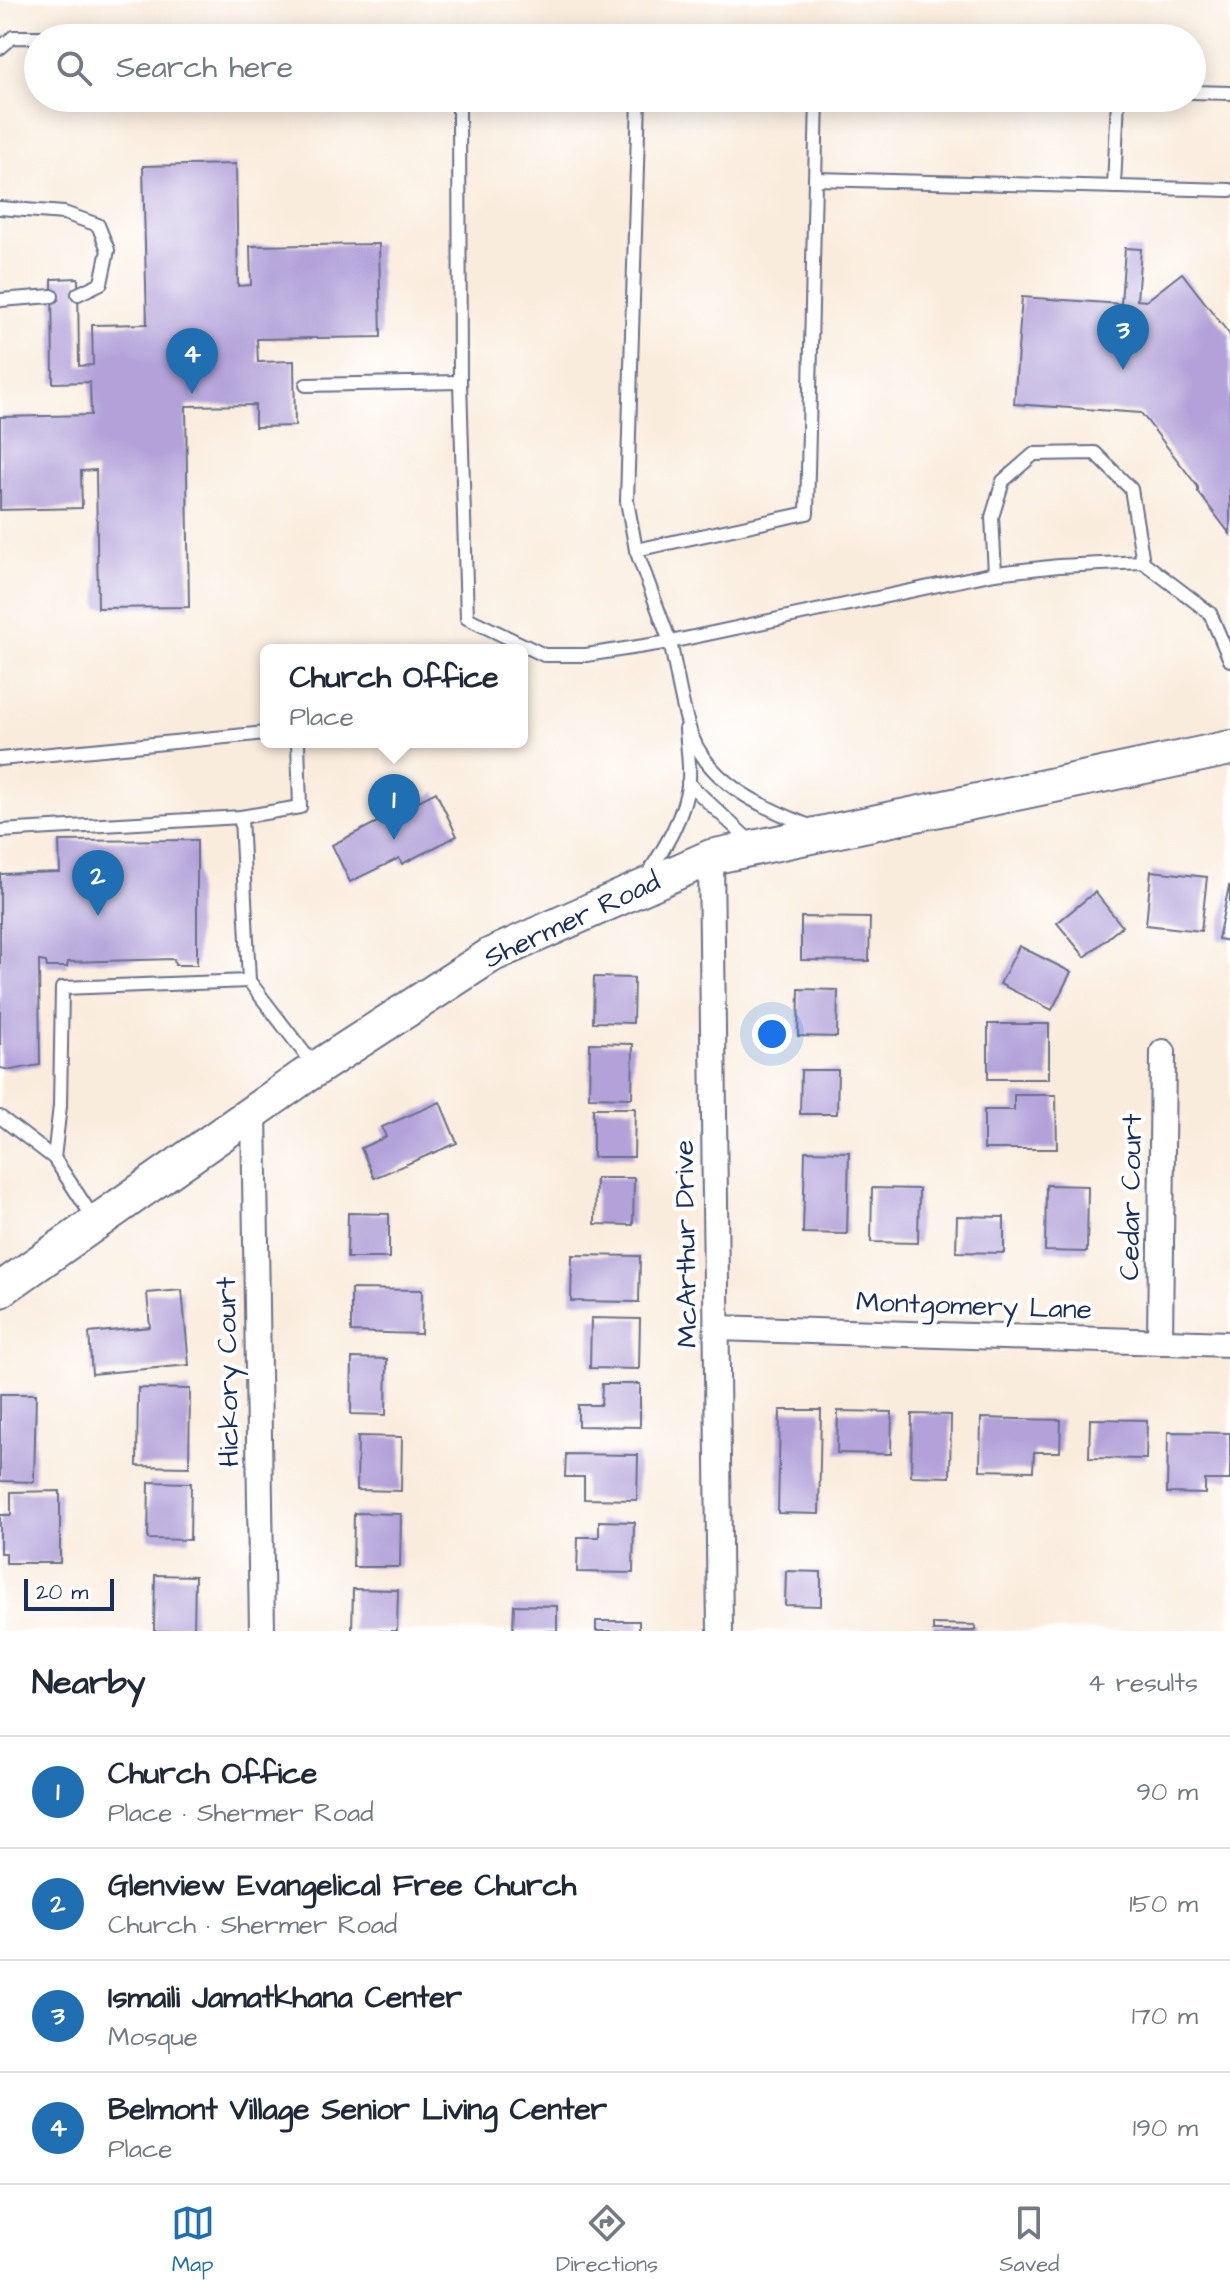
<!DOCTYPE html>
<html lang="en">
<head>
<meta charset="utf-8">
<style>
  body { margin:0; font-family:"Architects Daughter",sans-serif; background:#f2f2f3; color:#1f2937 }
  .scale { position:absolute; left:24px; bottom:20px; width:90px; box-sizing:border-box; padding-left:8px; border:4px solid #1b2f5e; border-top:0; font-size:22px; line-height:28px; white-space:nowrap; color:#1b2f5e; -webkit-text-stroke:6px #fff; paint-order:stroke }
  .you { position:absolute; left:772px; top:1034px; width:28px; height:28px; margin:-20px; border:6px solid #fff; border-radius:50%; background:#1a73e8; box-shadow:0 0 0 12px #1a73e833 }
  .badge { display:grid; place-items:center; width:52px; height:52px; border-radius:50%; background:#1f6fb2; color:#fff; font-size:26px; font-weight:700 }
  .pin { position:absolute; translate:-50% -66px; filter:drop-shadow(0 2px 4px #0008) }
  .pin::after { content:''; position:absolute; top:42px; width:28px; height:24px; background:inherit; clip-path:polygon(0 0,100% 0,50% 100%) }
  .popup { position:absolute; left:260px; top:644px; width:268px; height:104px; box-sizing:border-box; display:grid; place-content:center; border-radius:12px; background:#fff; filter:drop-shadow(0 2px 6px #0005); font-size:26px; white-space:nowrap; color:#747a83 }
  .popup b { font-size:30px; color:#1f2937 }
  .popup::after { content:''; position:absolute; left:50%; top:100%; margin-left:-16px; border:16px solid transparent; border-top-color:#fff }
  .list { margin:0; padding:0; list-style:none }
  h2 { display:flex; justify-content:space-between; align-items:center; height:104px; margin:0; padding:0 32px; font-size:34px }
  h2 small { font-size:26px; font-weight:400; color:#747a83 }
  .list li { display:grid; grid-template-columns:52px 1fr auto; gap:24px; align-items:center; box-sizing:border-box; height:112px; padding:0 32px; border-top:2px solid #e0e1e3 }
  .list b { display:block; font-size:30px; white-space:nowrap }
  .list p { margin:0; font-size:26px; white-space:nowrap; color:#747a83 }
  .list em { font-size:26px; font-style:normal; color:#747a83 }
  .icon { flex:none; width:44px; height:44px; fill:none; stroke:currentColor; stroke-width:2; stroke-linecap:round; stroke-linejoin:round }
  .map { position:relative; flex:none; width:1230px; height:1631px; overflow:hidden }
  .search { position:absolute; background:#fff; box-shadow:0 4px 20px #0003; left:24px; right:24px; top:24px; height:88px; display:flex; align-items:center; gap:20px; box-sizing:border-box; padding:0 28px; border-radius:44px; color:#747a83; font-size:30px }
  .sheet { height:552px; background:#fff }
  nav { display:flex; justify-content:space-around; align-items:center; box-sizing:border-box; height:112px; border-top:2px solid #e0e1e3; background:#fff; font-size:22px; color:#747a83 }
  nav a { display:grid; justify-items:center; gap:4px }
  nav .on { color:#1f6fb2 }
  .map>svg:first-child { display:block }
  .building { fill:#b2a2d9 }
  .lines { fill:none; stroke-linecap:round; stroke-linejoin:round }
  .service-casing { stroke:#69718a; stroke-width:16 }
  .minor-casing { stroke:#69718a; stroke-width:28 }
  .secondary-casing { stroke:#69718a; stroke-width:38 }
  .service { stroke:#fff; stroke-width:12 }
  .minor { stroke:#fff; stroke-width:24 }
  .secondary { stroke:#fff; stroke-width:34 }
  .labels { text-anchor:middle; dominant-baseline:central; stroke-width:8; stroke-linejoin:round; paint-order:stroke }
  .street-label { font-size:28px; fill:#1b2f5e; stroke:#fff }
</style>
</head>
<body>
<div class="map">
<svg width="1230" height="1631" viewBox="0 0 1230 1631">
  <rect width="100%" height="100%" fill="#fff"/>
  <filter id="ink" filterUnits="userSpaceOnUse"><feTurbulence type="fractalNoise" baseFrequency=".0125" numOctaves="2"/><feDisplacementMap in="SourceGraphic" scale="16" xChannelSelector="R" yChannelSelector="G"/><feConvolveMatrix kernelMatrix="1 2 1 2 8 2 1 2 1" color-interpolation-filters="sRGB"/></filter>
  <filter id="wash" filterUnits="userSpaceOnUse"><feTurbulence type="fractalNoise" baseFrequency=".006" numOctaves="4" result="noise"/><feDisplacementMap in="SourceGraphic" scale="32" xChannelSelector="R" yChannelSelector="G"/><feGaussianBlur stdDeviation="1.8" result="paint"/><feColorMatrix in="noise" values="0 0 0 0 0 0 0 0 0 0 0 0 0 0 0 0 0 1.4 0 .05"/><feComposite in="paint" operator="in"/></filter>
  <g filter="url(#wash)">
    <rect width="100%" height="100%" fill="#faecdd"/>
    <g id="blocks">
      <g class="building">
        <polygon points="236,164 238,286 251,285 250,246 379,244 381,337 257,339 258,362 294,361 295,426 255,427 255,405 186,406 189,607 98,608 96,470 81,471 82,508 0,510 0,417 91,415 90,382 53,383 52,279 78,278 79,366 93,365 92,325 147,324 143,166"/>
        <polygon points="1125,248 1141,249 1137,300 1146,301 1182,273 1230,335 1230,534 1198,492 1198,487 1141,413 1014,404 1022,297 1121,304"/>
        <polygon points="436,792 457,836 402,864 399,858 350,882 332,845"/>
        <polygon points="197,840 197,965 175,965 174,959 68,962 67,967 47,967 46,962 39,961 40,1065 11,1070 0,1068 0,874 60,872 59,841"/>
        <polygon points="1151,871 1207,877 1201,931 1146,925"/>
        <polygon points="1229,886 1230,886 1230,941 1218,939"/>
        <polygon points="1095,892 1122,926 1085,957 1057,923"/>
        <polygon points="801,917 870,918 869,961 801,960"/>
        <polygon points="1019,946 1071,972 1052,1010 1000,984"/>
        <polygon points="594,977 634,978 633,1023 593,1022"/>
        <polygon points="799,989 838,990 837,1037 798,1036"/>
        <rect x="988" y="1024" width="61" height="55"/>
        <polygon points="590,1043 633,1044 632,1098 589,1097"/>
        <polygon points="801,1070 838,1070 837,1114 800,1114"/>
        <polygon points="1014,1095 1056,1095 1057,1149 984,1149 984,1110 1014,1110"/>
        <polygon points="440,1102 457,1143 374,1178 361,1148 386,1137 382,1127"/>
        <polygon points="593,1108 635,1108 634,1157 593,1157"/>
        <polygon points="805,1151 849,1152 847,1234 803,1233"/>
        <polygon points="596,1178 634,1178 633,1225 595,1224"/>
        <polygon points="1046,1185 1088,1186 1087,1252 1045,1251"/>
        <polygon points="872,1188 919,1189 918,1243 871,1242"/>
        <polygon points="348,1213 389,1214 389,1258 347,1258"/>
        <polygon points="957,1216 1004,1217 1004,1253 956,1252"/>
        <polygon points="572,1255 640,1256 639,1302 571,1301"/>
        <polygon points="351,1289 422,1290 421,1334 351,1332"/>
        <polygon points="182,1290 189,1365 92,1374 89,1333 150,1327 147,1293"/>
        <polygon points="591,1318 640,1319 639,1369 590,1368"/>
        <polygon points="352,1358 387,1359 386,1415 351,1414"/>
        <polygon points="602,1384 640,1384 640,1427 578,1426 578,1405 601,1405"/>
        <polygon points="138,1388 190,1389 189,1467 137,1466"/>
        <polygon points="0,1394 36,1394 34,1482 0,1481"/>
        <polygon points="780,1410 821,1410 819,1514 778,1513"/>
        <polygon points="838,1411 892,1412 891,1454 837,1453"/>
        <polygon points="912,1414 951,1415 950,1477 911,1476"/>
        <polygon points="981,1418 1061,1420 1060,1452 1034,1452 1033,1471 980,1470"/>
        <polygon points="1090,1419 1147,1420 1146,1459 1089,1458"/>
        <polygon points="1168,1432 1230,1433 1230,1480 1205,1480 1205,1494 1167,1493"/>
        <polygon points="358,1436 402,1437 401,1491 357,1490"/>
        <polygon points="566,1454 638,1455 637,1500 584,1499 584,1477 565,1477"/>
        <polygon points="149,1482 191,1483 190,1540 148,1539"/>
        <polygon points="60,1491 60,1563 6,1563 6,1553 0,1553 0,1515 11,1515 11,1492"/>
        <polygon points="354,1513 401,1514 400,1567 353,1567"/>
        <polygon points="599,1521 634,1522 633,1573 577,1572 578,1537 599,1537"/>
        <polygon points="786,1571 821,1572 821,1606 785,1605"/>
        <polygon points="155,1575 195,1576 194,1631 154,1631"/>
        <polygon points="353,1589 398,1590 397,1631 352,1631"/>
        <polygon points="514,1605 557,1606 557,1631 513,1631"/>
        <rect x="596" y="1621" width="43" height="10"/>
        <polygon points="933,1624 975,1625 975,1631 933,1631"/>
      </g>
    </g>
  </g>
  <g filter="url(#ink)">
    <use href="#blocks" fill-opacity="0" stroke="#69718a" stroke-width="2"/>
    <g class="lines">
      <g class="service-casing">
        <g id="service">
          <polyline points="0,48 13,37 376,38"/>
          <polyline points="1192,92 1230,93"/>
          <polyline points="454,98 459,108 460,382 467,618 544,655 586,655 670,642 636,550 627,501 639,98"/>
          <polyline points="815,179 1230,190"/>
          <polyline points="1114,187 1118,98"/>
          <polyline points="0,208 64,213 98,225 108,250 101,283 78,294"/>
          <polyline points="0,300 52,296"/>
          <polyline points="306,385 460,382"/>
          <polyline points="636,550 807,513 817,98"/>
          <polyline points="995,573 992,517 1003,481 1034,454 1095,453 1131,489 1143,562"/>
          <polyline points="0,759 266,733"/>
          <polyline points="688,783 753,844"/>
          <polyline points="241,817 249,981 315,1067"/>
          <path d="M 812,827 C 764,808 710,785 691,734 C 681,705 677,672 670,642 L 995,573 L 1059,566 L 1143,562 L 1210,613 L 1230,660"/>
          <polyline points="0,831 241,817 300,807 298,742"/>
          <path d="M 646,877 C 664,849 686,814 689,779 C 690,763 687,745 686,729"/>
          <polyline points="0,1117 54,1158 96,1222"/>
          <polyline points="54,1158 60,1106 62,988 249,981"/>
        </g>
      </g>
      <g class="minor-casing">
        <g id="minor">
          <polyline points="711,857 720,1631"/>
          <polyline points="254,1111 262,1631"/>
          <polyline points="717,1328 1230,1344"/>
          <polyline points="1160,1342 1163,1052"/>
        </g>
      </g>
      <g class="secondary-casing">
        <polyline id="secondary" points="0,1290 303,1077 491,955 711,857 1230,748"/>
      </g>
      <use href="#service" class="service"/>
      <use href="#minor" class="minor"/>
      <use href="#secondary" class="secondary"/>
    </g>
  </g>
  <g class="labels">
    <g class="street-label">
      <text transform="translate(572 920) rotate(-25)">Shermer Road</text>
      <text transform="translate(1131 1197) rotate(-89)">Cedar Court</text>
      <text transform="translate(686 1244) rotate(-91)">McArthur Drive</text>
      <text transform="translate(974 1306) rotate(2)">Montgomery Lane</text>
      <text transform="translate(228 1372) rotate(-91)">Hickory Court</text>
    </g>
  </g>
</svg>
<div class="scale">20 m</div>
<div class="you"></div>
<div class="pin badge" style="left:394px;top:840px">1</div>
<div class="popup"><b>Church Office</b>Place</div>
<div class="pin badge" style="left:98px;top:916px">2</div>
<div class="pin badge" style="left:1123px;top:370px">3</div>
<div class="pin badge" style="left:192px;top:394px">4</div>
<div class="search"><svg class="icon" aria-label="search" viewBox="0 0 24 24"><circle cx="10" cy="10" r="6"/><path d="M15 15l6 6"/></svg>Search here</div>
</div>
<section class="sheet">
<h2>Nearby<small>4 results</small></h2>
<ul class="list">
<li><span class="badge">1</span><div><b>Church Office</b><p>Place · Shermer Road</p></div><em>90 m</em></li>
<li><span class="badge">2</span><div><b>Glenview Evangelical Free Church</b><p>Church · Shermer Road</p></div><em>150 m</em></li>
<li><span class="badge">3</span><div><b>Ismaili Jamatkhana Center</b><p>Mosque</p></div><em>170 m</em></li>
<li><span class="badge">4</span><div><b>Belmont Village Senior Living Center</b><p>Place</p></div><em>190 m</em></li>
</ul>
</section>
<nav>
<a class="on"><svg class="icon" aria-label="map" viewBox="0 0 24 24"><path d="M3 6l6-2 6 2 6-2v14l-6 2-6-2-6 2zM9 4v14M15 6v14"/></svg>Map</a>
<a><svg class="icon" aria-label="directions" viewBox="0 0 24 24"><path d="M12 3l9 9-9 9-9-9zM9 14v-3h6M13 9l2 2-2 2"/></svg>Directions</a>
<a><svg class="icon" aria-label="saved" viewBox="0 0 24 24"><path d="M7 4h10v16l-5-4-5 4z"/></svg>Saved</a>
</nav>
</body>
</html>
